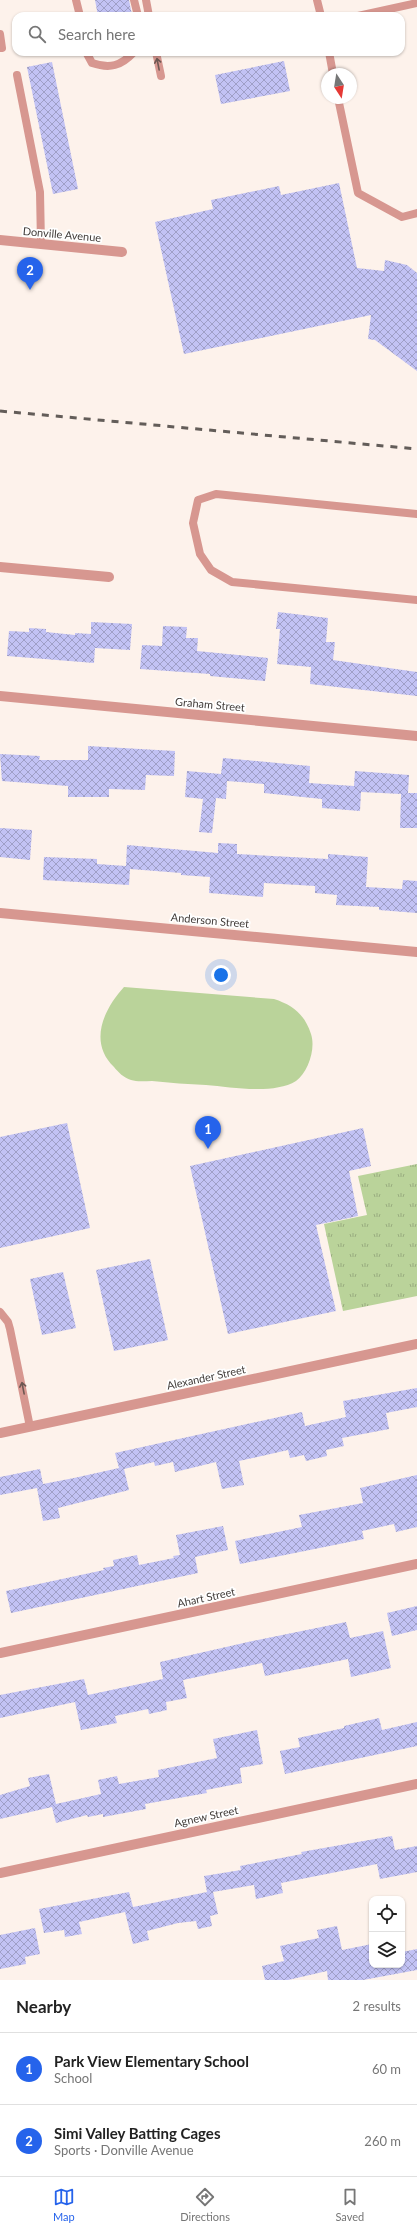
<!DOCTYPE html>
<html lang="en">
<head>
<meta charset="utf-8">
<style>
  body { margin:0; font-family:Lato,sans-serif; background:#f2f2f2; color:#222 }
  .controls { position:absolute; right:12px; bottom:12px; display:grid; overflow:hidden; border-radius:8px; box-shadow:0 1px 3px #0004 }
  .controls button { width:36px; height:36px; display:grid; place-items:center; padding:0; border:0; border-bottom:1px solid #e0e0e0; background:#fff; color:#222; font:20px sans-serif }
  .compass { position:absolute; left:321px; top:68px; width:36px; height:36px; border-radius:50%; background:#fff; box-shadow:0 1px 3px #0004; rotate:168deg }
  .you { position:absolute; left:221px; top:975px; width:14px; height:14px; margin:-10px; border:3px solid #fff; border-radius:50%; background:#1a73e8; box-shadow:0 0 0 6px #1a73e833 }
  .badge { display:grid; place-items:center; width:26px; height:26px; border-radius:50%; background:#2563eb; color:#fff; font-size:13px; font-weight:700 }
  .pin { position:absolute; translate:-50% -33px; filter:drop-shadow(0 1px 2px #0008) }
  .pin::after { content:''; position:absolute; top:21px; width:14px; height:12px; background:inherit; clip-path:polygon(0 0,100% 0,50% 100%) }
  .list { margin:0; padding:0; list-style:none }
  h2 { display:flex; justify-content:space-between; align-items:center; height:52px; margin:0; padding:0 16px; font-size:17px }
  h2 small { font-size:13px; font-weight:400; color:#767676 }
  .list li { display:grid; grid-template-columns:26px 1fr auto; gap:12px; align-items:center; box-sizing:border-box; height:72px; padding:0 16px; border-top:1px solid #e0e0e0 }
  .list b { display:block; font-size:15px; white-space:nowrap }
  .list p { margin:0; font-size:13px; white-space:nowrap; color:#767676 }
  .list em { font-size:13px; font-style:normal; color:#767676 }
  .icon { flex:none; width:22px; height:22px; fill:none; stroke:currentColor; stroke-width:2; stroke-linecap:round; stroke-linejoin:round }
  .map { position:relative; flex:none; width:417px; height:1980px; overflow:hidden }
  .search { position:absolute; background:#fff; box-shadow:0 1px 3px #0004; left:12px; right:12px; top:12px; height:44px; display:flex; align-items:center; gap:10px; box-sizing:border-box; padding:0 14px; border-radius:12px; color:#767676; font-size:15px }
  .sheet { height:196px; background:#fff }
  nav { display:flex; justify-content:space-around; align-items:center; box-sizing:border-box; height:56px; border-top:1px solid #e0e0e0; background:#fff; font-size:11px; color:#767676 }
  nav a { display:grid; justify-items:center; gap:2px }
  nav .on { color:#2563eb }
  .map>svg:first-child { display:block }
  .grass { fill:#bad39a }
  .park { fill:url(#park-tufts) }
  .building { fill:url(#building-cross-hatch) }
  .lines { fill:none; stroke-linecap:round; stroke-linejoin:round }
  .service { stroke:#d79790; stroke-width:8 }
  .minor { stroke:#d79790; stroke-width:10 }
  .rail { stroke:#635d59; stroke-width:3; stroke-dasharray:7 7; stroke-linecap:butt }
  .oneway { stroke:#6d5752 }
  .labels { text-anchor:middle; dominant-baseline:central; stroke-width:3.5; stroke-linejoin:round; paint-order:stroke }
  .street-label { font-size:11px; fill:#403b38; stroke:#fff }
</style>
</head>
<body>
<div class="map">
<svg width="417" height="1980" viewBox="0 0 417 1980">
  <defs>
    <pattern id="park-tufts" width="24" height="20" patternUnits="userSpaceOnUse"><rect width="24" height="20" fill="#bad39a"/><path d="M3 7l-1-3M5 7V3M7 7l1-3M15 17l-1-3M17 17v-4M19 17l1-3" fill="none" stroke="#99ac7f"/></pattern>
    <pattern id="building-cross-hatch" width="8" height="8" patternUnits="userSpaceOnUse"><rect width="8" height="8" fill="#c2c2f4"/><path d="M0 0l8 8M0 8l8-8" fill="none" stroke="#9f9fc7"/></pattern>
  </defs>
  <rect width="100%" height="100%" fill="#fdf2eb"/>
  <path class="grass" d="M 124,987 L 274,999 C 293,1005 305,1015 311,1034 C 316,1049 308,1072 296,1081 C 273,1095 232,1087 206,1085 C 188,1084 170,1083 152,1081 C 145,1081 137,1082 131,1080 C 124,1078 118,1072 114,1067 C 88,1042 104,1009 124,987 Z"/>
  <polygon class="park" points="417,1164 417,1296 343,1311 324,1224 367,1215 358,1176"/>
  <g class="building">
    <polygon points="95,0 129,0 132,15 98,16"/>
    <polygon points="284,61 290,91 221,104 215,75"/>
    <polygon points="52,62 78,189 53,194 27,67"/>
    <polygon points="339,183 357,268 384,271 385,260 407,265 417,273 417,371 375,340 368,339 371,315 184,354 155,222 213,209 211,200 279,186 281,195"/>
    <polygon points="278,612 328,618 326,642 335,642 333,660 417,672 417,696 310,684 311,667 277,664 280,629 276,629"/>
    <polygon points="91,622 132,624 130,650 95,648 94,663 7,656 9,631 29,632 29,628 46,629 46,632 75,635 75,633 91,634"/>
    <polygon points="163,626 187,627 186,638 198,638 197,651 268,658 265,681 210,676 210,674 140,669 142,645 162,646"/>
    <polygon points="88,746 175,751 174,776 146,775 145,790 109,789 109,797 68,797 68,786 2,781 0,754 40,756 39,760 88,760"/>
    <polygon points="223,758 310,766 309,783 354,786 355,771 409,775 408,793 417,793 417,828 400,828 401,794 361,792 360,811 322,808 322,799 264,793 264,784 227,781 226,799 216,798 212,833 199,832 203,799 185,797 187,771 221,774"/>
    <polygon points="0,828 32,830 30,860 0,857"/>
    <polygon points="218,843 237,844 237,854 328,859 328,854 368,857 366,887 402,889 403,880 417,881 417,913 379,910 379,907 336,905 337,895 315,893 315,886 264,883 263,897 209,893 210,877 181,875 181,873 130,869 129,885 43,880 44,857 97,859 97,864 126,866 127,845 218,853"/>
    <polygon points="67,1123 90,1228 0,1248 0,1137"/>
    <polygon points="363,1128 371,1166 349,1171 358,1216 316,1225 336,1311 228,1334 190,1166"/>
    <polygon points="150,1259 168,1340 114,1351 96,1270"/>
    <polygon points="63,1272 76,1328 42,1335 30,1279"/>
    <polygon points="417,1388 417,1407 386,1413 389,1429 342,1438 344,1446 326,1450 327,1456 306,1461 304,1455 290,1458 288,1450 239,1461 244,1485 222,1489 216,1462 175,1472 173,1462 155,1466 154,1462 124,1469 129,1490 58,1508 60,1518 43,1521 37,1488 0,1495 0,1477 40,1469 43,1484 74,1478 119,1468 115,1453 302,1412 305,1426 346,1417 343,1401"/>
    <polygon points="417,1475 417,1527 396,1532 394,1524 362,1531 364,1539 240,1564 235,1541 302,1527 299,1515 363,1503 360,1488"/>
    <polygon points="223,1526 228,1550 195,1557 198,1573 11,1613 6,1591 104,1570 103,1568 114,1566 113,1560 137,1555 139,1565 174,1558 173,1556 180,1555 176,1535"/>
    <polygon points="417,1606 417,1630 392,1636 387,1613"/>
    <polygon points="346,1622 350,1638 383,1631 391,1668 351,1677 348,1659 265,1676 262,1663 183,1680 187,1698 166,1702 167,1710 149,1714 148,1709 115,1716 117,1723 81,1730 75,1702 0,1718 0,1695 84,1679 88,1695 130,1686 163,1679 160,1662 248,1642"/>
    <polygon points="379,1718 382,1730 417,1722 417,1746 285,1774 280,1751 300,1747 298,1738 344,1728 344,1726"/>
    <polygon points="257,1730 263,1764 240,1768 242,1783 206,1790 207,1793 145,1804 146,1809 103,1817 103,1814 88,1817 87,1815 56,1823 52,1807 0,1819 0,1795 30,1786 28,1778 49,1774 56,1804 101,1794 98,1780 117,1776 119,1784 159,1777 158,1770 217,1758 213,1739"/>
    <polygon points="392,1836 395,1850 417,1846 417,1872 380,1879 377,1864 281,1883 283,1893 256,1899 254,1885 213,1892 218,1914 210,1916 212,1926 198,1929 196,1921 178,1923 147,1931 149,1940 133,1944 125,1912 79,1922 82,1934 65,1937 64,1930 44,1933 39,1909 129,1892 133,1907 207,1892 204,1876 241,1870 240,1866 302,1854 301,1852"/>
    <polygon points="337,1926 342,1950 372,1944 372,1965 402,1965 402,1952 417,1949 417,1970 363,1980 328,1980 327,1971 288,1980 265,1980 262,1966 284,1961 280,1946 319,1938 317,1930"/>
    <polygon points="35,1928 40,1954 25,1957 26,1964 0,1969 0,1935"/>
  </g>
  <g class="lines">
    <g class="service">
      <polyline points="76,0 80,16"/>
      <polyline points="134,0 138,16"/>
      <polyline points="146,0 149,16"/>
      <polyline points="317,0 321,16"/>
      <polyline points="358,16 417,3"/>
      <polyline points="0,34 2,48 0,48"/>
      <path d="M 86,52 L 92,63 C 110,69 121,66 134,52"/>
      <polyline points="111,52 126,52"/>
      <polyline points="156,52 161,76"/>
      <polyline points="329,52 333,74"/>
      <polyline points="17,75 40,192 41,244"/>
      <polyline points="338,98 358,193 402,217 417,213"/>
      <polyline points="417,514 216,494 198,500 193,523 200,554 211,570 232,582 417,600"/>
      <polyline points="0,1312 8,1322 10,1329 30,1427"/>
    </g>
    <g class="minor">
      <polyline points="0,240 122,252"/>
      <polyline points="0,567 109,577"/>
      <polyline points="0,696 417,736"/>
      <polyline points="0,913 417,952"/>
      <polyline points="0,1433 417,1344"/>
      <polyline points="0,1653 417,1564"/>
      <polyline points="0,1873 417,1784"/>
    </g>
    <polyline class="rail" points="0,411 417,449"/>
  </g>
  <defs><path id="oneway-shaft" d="M-6 0H5M1.5-3L5.5 0L1.5 3" fill="none" stroke-width="1.6" stroke-linecap="round" stroke-linejoin="round"/></defs>
  <g class="oneway">
    <use href="#oneway-shaft" transform="translate(158 64) rotate(-101)"/>
    <use href="#oneway-shaft" transform="translate(23 1388) rotate(-101)"/>
  </g>
  <g class="labels">
    <g class="street-label">
      <text transform="translate(62 234) rotate(5)">Donville Avenue</text>
      <text transform="translate(210 704) rotate(5)">Graham Street</text>
      <text transform="translate(210 920) rotate(5)">Anderson Street</text>
      <text transform="translate(206 1377) rotate(-12)">Alexander Street</text>
      <text transform="translate(206 1597) rotate(-12)">Ahart Street</text>
      <text transform="translate(206 1816) rotate(-12)">Agnew Street</text>
    </g>
  </g>
</svg>
<div class="controls">
<button><svg class="icon" aria-label="locate" viewBox="0 0 24 24"><circle cx="12" cy="12" r="6"/><path d="M12 2v4M12 18v4M2 12h4M18 12h4"/></svg></button>
<button><svg class="icon" aria-label="layers" viewBox="0 0 24 24"><path d="M12 4l9 5-9 5-9-5zM3 14l9 5 9-5"/></svg></button>
</div>
<svg class="compass" viewBox="-18 -18 36 36"><path d="M0-13l5 13h-10z" fill="#e53935"/><path d="M0 13l5-13h-10z" fill="#767676"/></svg>
<div class="you"></div>
<div class="pin badge" style="left:208px;top:1149px">1</div>
<div class="pin badge" style="left:30px;top:290px">2</div>
<div class="search"><svg class="icon" aria-label="search" viewBox="0 0 24 24"><circle cx="10" cy="10" r="6"/><path d="M15 15l6 6"/></svg>Search here</div>
</div>
<section class="sheet">
<h2>Nearby<small>2 results</small></h2>
<ul class="list">
<li><span class="badge">1</span><div><b>Park View Elementary School</b><p>School</p></div><em>60 m</em></li>
<li><span class="badge">2</span><div><b>Simi Valley Batting Cages</b><p>Sports · Donville Avenue</p></div><em>260 m</em></li>
</ul>
</section>
<nav>
<a class="on"><svg class="icon" aria-label="map" viewBox="0 0 24 24"><path d="M3 6l6-2 6 2 6-2v14l-6 2-6-2-6 2zM9 4v14M15 6v14"/></svg>Map</a>
<a><svg class="icon" aria-label="directions" viewBox="0 0 24 24"><path d="M12 3l9 9-9 9-9-9zM9 14v-3h6M13 9l2 2-2 2"/></svg>Directions</a>
<a><svg class="icon" aria-label="saved" viewBox="0 0 24 24"><path d="M7 4h10v16l-5-4-5 4z"/></svg>Saved</a>
</nav>
</body>
</html>
